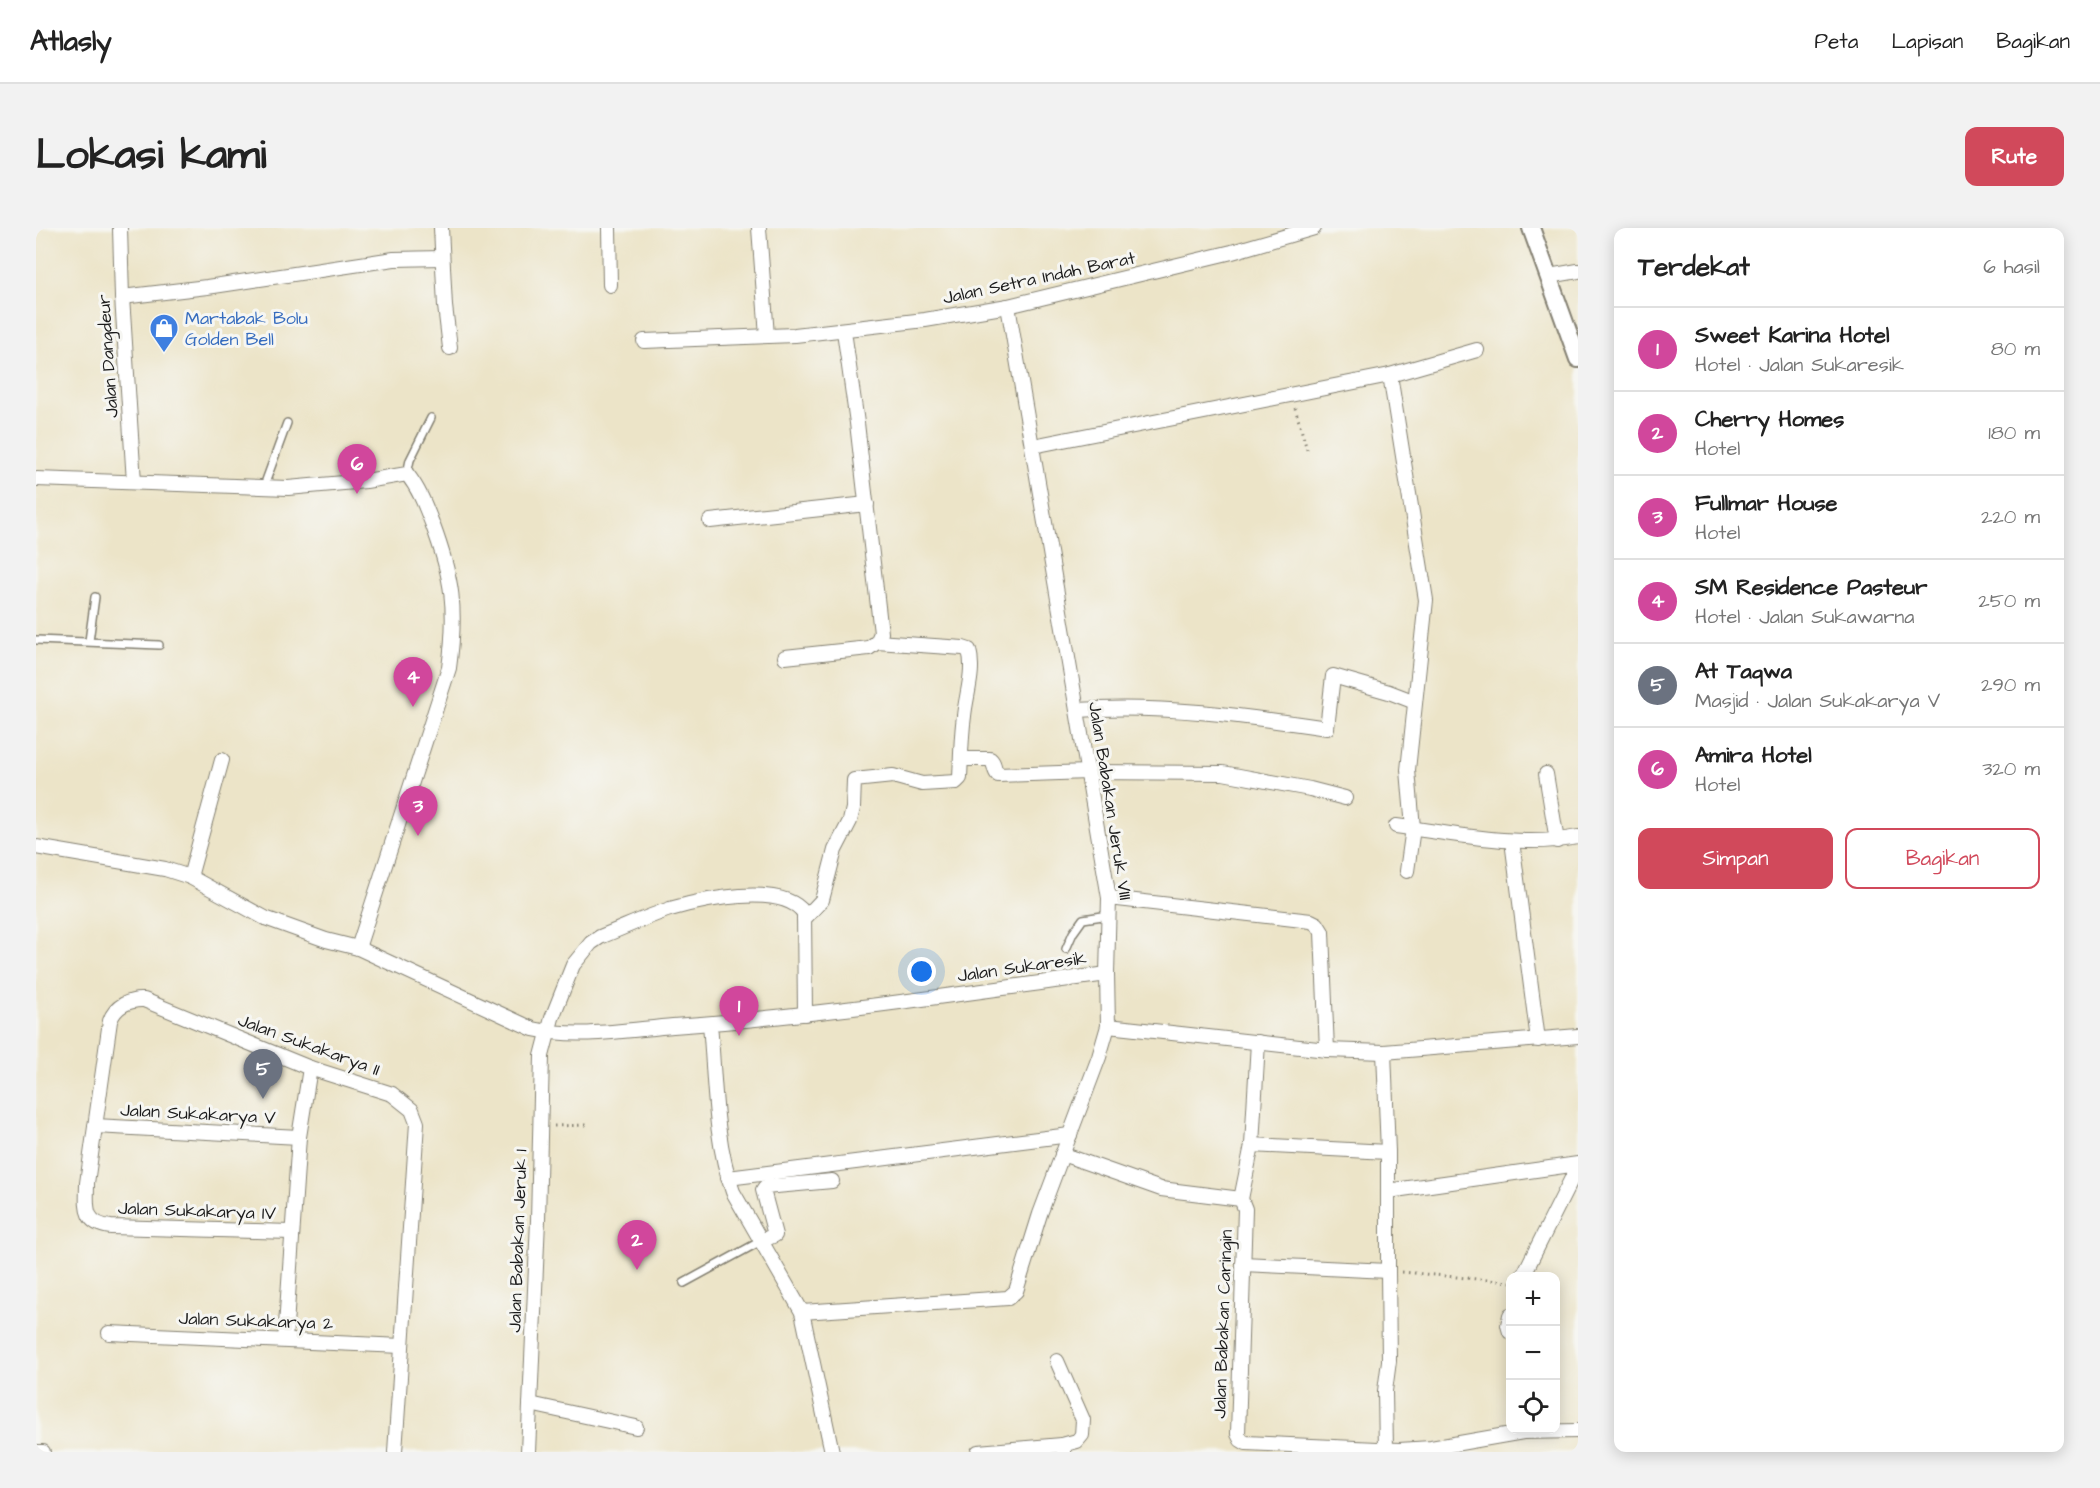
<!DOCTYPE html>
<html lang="id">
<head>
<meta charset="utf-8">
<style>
  body { margin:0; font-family:"Architects Daughter",sans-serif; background:#f2f2f2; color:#222 }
  .controls { position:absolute; right:18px; bottom:18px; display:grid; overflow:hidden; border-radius:12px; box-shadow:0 3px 15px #0003 }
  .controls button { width:54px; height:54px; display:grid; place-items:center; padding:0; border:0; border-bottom:2px solid #e0e0e0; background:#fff; color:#222; font:30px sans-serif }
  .you { position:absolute; left:886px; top:744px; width:21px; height:21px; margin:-15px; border:4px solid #fff; border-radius:50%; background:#1a73e8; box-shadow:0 0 0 9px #1a73e833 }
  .badge { display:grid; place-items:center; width:39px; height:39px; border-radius:50%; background:#d1495b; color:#fff; font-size:20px; font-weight:700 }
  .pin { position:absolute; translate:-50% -50px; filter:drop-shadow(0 2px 3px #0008) }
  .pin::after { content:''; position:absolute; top:32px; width:21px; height:18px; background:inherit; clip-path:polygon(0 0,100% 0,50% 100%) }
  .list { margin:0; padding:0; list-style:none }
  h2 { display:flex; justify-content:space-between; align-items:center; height:78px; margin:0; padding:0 24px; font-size:26px }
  h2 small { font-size:20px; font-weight:400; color:#767676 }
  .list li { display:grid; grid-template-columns:39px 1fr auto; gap:18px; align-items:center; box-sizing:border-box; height:84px; padding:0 24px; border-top:2px solid #e0e0e0 }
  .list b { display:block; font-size:22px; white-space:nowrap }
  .list p { margin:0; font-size:20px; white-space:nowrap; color:#767676 }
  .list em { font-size:20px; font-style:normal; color:#767676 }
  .actions { display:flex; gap:12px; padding:18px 24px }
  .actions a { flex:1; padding:14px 0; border:2px solid #d1495b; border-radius:12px; text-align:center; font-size:21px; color:#d1495b }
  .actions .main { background:#d1495b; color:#fff }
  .icon { flex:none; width:33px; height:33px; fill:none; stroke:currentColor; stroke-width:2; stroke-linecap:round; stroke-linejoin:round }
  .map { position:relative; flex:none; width:1542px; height:1224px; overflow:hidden; border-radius:12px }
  header { display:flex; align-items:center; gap:36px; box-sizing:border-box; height:84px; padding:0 30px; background:#fff; border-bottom:2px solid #e0e0e0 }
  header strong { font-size:28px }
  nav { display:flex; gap:33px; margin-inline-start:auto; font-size:21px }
  .intro { display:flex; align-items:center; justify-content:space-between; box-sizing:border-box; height:144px; padding:0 36px }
  h1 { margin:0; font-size:42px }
  .button { padding:15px 27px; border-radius:12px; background:#d1495b; color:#fff; font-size:21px; font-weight:700 }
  main { display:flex; gap:36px; padding:0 36px }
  aside { flex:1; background:#fff; border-radius:12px; box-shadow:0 3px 15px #0003 }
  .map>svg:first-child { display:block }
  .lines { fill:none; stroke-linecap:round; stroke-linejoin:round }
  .service-casing { stroke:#848072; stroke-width:10 }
  .minor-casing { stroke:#848072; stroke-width:16 }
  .tertiary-casing { stroke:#848072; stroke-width:20 }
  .path { stroke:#848072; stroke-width:3; stroke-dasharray:1.5 4.5; stroke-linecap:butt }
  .service { stroke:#fff; stroke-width:7 }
  .minor { stroke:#fff; stroke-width:14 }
  .tertiary { stroke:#fff; stroke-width:16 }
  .labels { text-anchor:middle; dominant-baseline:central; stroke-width:6; stroke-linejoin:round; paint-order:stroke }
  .street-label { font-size:18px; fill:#1c1c1c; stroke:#f6f6f2 }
  .shop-label { font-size:18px; fill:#366cbe; stroke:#f6f6f2; text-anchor:start }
</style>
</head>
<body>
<header>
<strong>Atlasly</strong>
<nav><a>Peta</a><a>Lapisan</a><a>Bagikan</a></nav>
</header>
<div class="intro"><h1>Lokasi kami</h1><a class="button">Rute</a></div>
<main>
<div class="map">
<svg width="1542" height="1224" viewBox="0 0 1542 1224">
  <rect width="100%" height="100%" fill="#f6f6f2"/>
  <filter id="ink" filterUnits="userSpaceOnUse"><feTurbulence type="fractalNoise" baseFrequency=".0167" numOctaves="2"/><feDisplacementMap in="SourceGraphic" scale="12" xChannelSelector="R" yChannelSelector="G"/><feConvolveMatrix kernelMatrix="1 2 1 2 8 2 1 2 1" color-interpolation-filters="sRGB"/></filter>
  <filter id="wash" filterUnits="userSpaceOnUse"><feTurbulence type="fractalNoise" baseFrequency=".008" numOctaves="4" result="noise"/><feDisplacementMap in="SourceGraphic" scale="24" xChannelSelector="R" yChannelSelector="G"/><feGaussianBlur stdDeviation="1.35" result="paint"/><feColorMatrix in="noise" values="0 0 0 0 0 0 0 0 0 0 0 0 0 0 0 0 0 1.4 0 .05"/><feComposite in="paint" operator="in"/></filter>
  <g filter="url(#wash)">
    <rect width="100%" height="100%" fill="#ece4c8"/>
  </g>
  <g filter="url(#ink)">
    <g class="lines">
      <g class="service-casing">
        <g id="service">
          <polyline points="371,246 374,232 395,190"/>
          <polyline points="228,258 251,195"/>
          <polyline points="0,412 123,417"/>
          <polyline points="53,413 59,369"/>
          <polyline points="1030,721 1037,705 1047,691 1073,687"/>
          <polyline points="648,1055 725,1013"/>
        </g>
      </g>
      <g class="minor-casing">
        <g id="minor">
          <polyline points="84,0 86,69 98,254"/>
          <polyline points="405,0 409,78 414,120"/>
          <polyline points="573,0 574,57"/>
          <polyline points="723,0 731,108"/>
          <polyline points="1513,48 1542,43"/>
          <polyline points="86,69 171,59 358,31 406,30"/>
          <polyline points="608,113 759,107 889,92 972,78 1196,24 1278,0"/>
          <polyline points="1354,147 1390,372 1372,542 1377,600 1371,643"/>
          <polyline points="997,218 1354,147 1441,122"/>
          <path d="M 0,251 L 252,260 L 330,253 L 371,246 C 383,261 389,277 396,295 C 417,351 421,381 413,440 L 322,720"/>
          <polyline points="674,293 831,276"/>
          <polyline points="749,429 833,420 841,414 845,405 821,195 808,103"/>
          <path d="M 1041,482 C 1125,476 1208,488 1291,500 L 1297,448 L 1353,464 L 1379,474"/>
          <path d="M 925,531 L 954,531 C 960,536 957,542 962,547 L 1052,544 L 1187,545 L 1274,561 L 1309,570"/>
          <polyline points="1510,546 1521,613"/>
          <path d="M 1360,598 C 1418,606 1484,620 1542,609"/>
          <polyline points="1476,613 1502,812"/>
          <path d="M 0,619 L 129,641 L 154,649 L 229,690 L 290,712 L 322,720 L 497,801 C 542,811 591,802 637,798 C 782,788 926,765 1071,746"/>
          <polyline points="154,649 186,532"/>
          <polyline points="1073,670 1275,693 1281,696 1286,704 1291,822"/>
          <path d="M 768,691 L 786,672 L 799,622 L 814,593 L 817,580 L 818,552 L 857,548 L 886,556 L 920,554 L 924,550 C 925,530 925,509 928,488 C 930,467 939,443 933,422 L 927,420 L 841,414"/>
          <path d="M 674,796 C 679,851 678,911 697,964 L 766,1084 L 796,1224"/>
          <polyline points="1072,798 1291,822 1348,824 1542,808"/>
          <polyline points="59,898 263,909"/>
          <polyline points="1216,917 1352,924"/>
          <polyline points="1026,926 1125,961 1205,971 1209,981 1202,1206 1205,1212 1210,1215 1363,1222 1395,1220 1487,1204 1542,1203"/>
          <polyline points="692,950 1034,907"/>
          <polyline points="1352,963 1542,936"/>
          <polyline points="1205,971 1216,917 1222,814"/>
          <path d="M 255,1004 L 75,999 C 46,996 51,977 51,955 L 74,793 C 79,778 94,771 108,772 L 274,840 L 356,866 L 376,882 L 381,895 L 359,1224"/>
          <polyline points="725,1013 739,1007 727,962 729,959 796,953"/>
          <polyline points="1207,1036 1352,1043 1352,924 1348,824"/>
          <polyline points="1487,1048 1542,938"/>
          <polyline points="766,1084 972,1070 980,1063 1004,986 1063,829 1072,798 1071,746 1073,670 972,78"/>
          <polyline points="1474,1087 1472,1097 1474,1104"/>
          <polyline points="73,1105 366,1118"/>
          <polyline points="249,1112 263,909 274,840"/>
          <polyline points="1021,1133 1047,1192 1046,1207 1041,1213 1026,1217"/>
          <polyline points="494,1176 600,1199"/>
          <polyline points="1350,1222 1349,1163 1353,1133 1352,1043"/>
          <polyline points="0,1224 7,1224"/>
          <path d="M 492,1224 L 502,992 L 506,828 L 516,790 L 537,737 L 555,715 L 564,709 C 587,700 610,689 634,681 C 665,672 746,654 768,685 L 769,786"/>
          <polyline points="942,1224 1026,1217 1028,1224"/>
        </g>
      </g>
      <g class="tertiary-casing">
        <polyline id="tertiary" points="1495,0 1542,131"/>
      </g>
      <g class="path">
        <polyline points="1259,180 1272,225"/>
        <polyline points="518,898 551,897"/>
        <polyline points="1366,1044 1474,1054"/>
      </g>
      <use href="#service" class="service"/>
      <use href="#minor" class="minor"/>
      <use href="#tertiary" class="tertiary"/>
    </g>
  </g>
  <defs>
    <g id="shop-pin" transform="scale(1.5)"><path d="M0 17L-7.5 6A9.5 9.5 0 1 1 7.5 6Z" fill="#3f7fe0" stroke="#f6f6f2"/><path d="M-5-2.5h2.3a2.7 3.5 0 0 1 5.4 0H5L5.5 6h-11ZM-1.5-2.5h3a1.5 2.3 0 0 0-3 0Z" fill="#fff"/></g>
  </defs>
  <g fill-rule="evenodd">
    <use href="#shop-pin" x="128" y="100"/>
  </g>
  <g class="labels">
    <g class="street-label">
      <text transform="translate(1003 50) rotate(-12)">Jalan Setra Indah Barat</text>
      <text transform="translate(72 128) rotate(-94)">Jalan Dangdeur</text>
      <text transform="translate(1074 573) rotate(81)">Jalan Babakan Jeruk VIII</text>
      <text transform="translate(986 739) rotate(-8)">Jalan Sukaresik</text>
      <text transform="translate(273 817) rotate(20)">Jalan Sukakarya II</text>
      <text transform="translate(162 886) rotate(3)">Jalan Sukakarya V</text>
      <text transform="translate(161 983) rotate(2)">Jalan Sukakarya IV</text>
      <text transform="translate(482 1013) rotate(-88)">Jalan Babakan Jeruk 1</text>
      <text transform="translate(220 1093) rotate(2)">Jalan Sukakarya 2</text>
      <text transform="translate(1187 1096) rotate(-88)">Jalan Babakan Caringin</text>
    </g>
    <g class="shop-label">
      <text x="149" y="90">Martabak Bolu<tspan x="149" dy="21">Golden Bell</tspan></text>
    </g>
  </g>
</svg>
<div class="controls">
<button>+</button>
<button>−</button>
<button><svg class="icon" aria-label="locate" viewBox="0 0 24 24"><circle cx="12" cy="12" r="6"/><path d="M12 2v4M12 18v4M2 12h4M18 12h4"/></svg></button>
</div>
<div class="you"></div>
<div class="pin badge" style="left:703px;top:808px;background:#d1479c">1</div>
<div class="pin badge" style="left:601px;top:1042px;background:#d1479c">2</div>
<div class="pin badge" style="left:382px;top:608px;background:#d1479c">3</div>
<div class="pin badge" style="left:377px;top:479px;background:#d1479c">4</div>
<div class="pin badge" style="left:227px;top:871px;background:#6b7280">5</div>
<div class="pin badge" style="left:321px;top:266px;background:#d1479c">6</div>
</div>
<aside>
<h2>Terdekat<small>6 hasil</small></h2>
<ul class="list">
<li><span class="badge" style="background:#d1479c">1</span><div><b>Sweet Karina Hotel</b><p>Hotel · Jalan Sukaresik</p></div><em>80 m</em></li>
<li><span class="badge" style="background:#d1479c">2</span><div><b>Cherry Homes</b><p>Hotel</p></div><em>180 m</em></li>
<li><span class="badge" style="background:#d1479c">3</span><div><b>Fullmar House</b><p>Hotel</p></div><em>220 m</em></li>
<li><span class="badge" style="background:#d1479c">4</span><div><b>SM Residence Pasteur</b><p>Hotel · Jalan Sukawarna</p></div><em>250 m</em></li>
<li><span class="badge" style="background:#6b7280">5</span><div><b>At Taqwa</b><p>Masjid · Jalan Sukakarya V</p></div><em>290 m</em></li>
<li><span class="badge" style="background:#d1479c">6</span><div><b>Amira Hotel</b><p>Hotel</p></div><em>320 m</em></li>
</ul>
<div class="actions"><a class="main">Simpan</a><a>Bagikan</a></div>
</aside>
</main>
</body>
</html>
